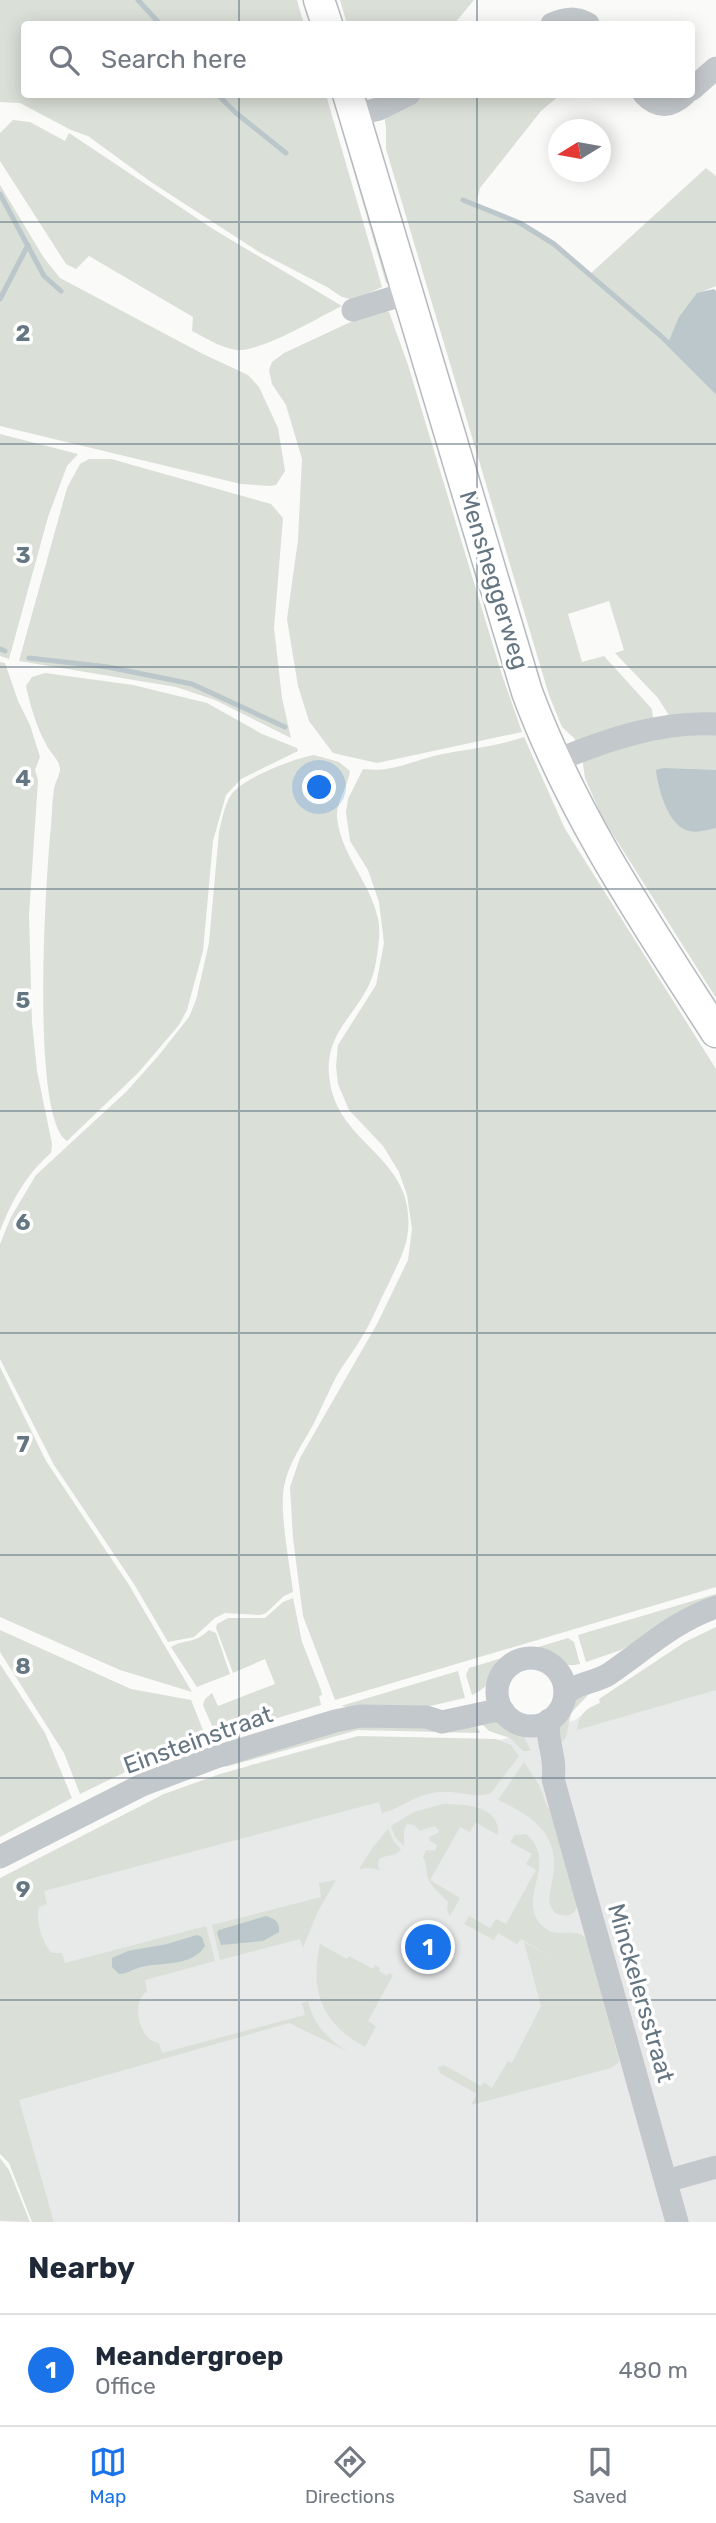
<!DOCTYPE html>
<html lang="en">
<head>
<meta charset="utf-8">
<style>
  body { margin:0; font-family:Rubik,sans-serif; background:#f6f6f7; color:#1f2937 }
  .compass { position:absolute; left:548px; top:119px; width:63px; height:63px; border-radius:50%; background:#fff; box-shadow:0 4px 18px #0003; rotate:259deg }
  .you { position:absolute; left:320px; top:788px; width:24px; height:24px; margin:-18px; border:5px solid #fff; border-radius:50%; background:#1a73e8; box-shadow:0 0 0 10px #1a73e833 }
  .badge { display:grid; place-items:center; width:46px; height:46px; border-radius:50%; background:#1a73e8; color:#fff; font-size:23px; font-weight:700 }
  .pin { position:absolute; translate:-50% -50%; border:4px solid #fff; box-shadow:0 2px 7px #0006 }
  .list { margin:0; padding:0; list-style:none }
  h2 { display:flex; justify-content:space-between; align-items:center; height:91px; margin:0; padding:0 28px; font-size:30px }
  h2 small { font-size:23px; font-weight:400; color:#747a83 }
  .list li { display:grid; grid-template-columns:46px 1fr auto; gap:21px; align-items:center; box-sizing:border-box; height:112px; padding:0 28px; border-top:2px solid #e0e1e3 }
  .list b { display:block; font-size:26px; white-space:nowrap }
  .list p { margin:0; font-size:23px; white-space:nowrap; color:#747a83 }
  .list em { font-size:23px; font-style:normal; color:#747a83 }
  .icon { flex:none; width:38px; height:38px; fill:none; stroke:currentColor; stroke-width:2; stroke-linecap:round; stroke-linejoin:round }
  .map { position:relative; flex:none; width:716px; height:2222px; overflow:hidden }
  .search { position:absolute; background:#fff; box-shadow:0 4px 18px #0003; left:21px; right:21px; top:21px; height:77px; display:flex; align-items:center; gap:18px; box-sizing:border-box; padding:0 24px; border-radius:7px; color:#747a83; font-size:26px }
  .sheet { height:203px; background:#fff }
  nav { display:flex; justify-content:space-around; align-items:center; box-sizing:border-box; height:98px; border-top:2px solid #e0e1e3; background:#fff; font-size:19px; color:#747a83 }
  nav a { display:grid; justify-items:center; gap:4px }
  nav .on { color:#1a73e8 }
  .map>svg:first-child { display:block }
  .built { fill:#e8e9e9 }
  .green { fill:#dadfd7 }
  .water { fill:#bbc7cb }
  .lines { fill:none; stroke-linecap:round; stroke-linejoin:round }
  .stream { stroke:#bbc7cb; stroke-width:5 }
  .major-casing { stroke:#b5babe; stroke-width:33 }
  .minor { stroke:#c3c8cc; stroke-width:23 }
  .major { stroke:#fff; stroke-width:30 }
  .grid { fill:none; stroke:#657683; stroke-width:2; stroke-opacity:0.55 }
  .labels { text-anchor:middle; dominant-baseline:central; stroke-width:7; stroke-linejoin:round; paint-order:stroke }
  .street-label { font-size:24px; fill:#657683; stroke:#fff }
  .grid-label { font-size:23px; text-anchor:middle; font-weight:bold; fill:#657683; stroke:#fff; stroke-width:7; stroke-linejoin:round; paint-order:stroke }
</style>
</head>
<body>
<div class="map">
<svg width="716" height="2222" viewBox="0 0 716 2222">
  <rect width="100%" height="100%" fill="#fafaf8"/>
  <polygon class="built" points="716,1635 716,2222 54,2222 0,2038 0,1894 250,1765 341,1740 423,1738 493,1741 523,1735 575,1720 680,1646"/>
  <g class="green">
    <polygon points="0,0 297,0 304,24 24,24 24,94 326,95 382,287 354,300 342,297 327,287 259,252 151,182 88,136 71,130 20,103 0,102"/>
    <polygon points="340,0 474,0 454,24 347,24"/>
    <polygon points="424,95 560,95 541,111 480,188 476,204 520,223 554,244 590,274 706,168 716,176 716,286 697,294 668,343 716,391 716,716 670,717 658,698 615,653 624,650 609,601 568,614 582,662 604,656 652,709 654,725 577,744 574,738 562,727 549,695 386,149 386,128 384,114"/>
    <polygon points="340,118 391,280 386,283 339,120"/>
    <path d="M 13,120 L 30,122 L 65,141 L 69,133 L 213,229 L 342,306 C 319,317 261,352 237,350 C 221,348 206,338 192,331 L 193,317 L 89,256 L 76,269 L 66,264 L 0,161 L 0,133 Z"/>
    <polygon points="0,185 44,258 60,278 203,354 248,375 259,387 278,428 285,471 276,485 270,486 241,484 0,426"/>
    <polygon points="386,311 389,312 408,365 502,675 522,732 377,763 333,753 309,721 298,686 287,619 298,540 302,459 286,405 272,384 269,370 272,362 284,353 372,312"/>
    <polygon points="0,434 78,454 67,466 48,517 9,659 0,656"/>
    <polygon points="89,459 111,459 271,504 283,518 274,628 282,698 291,738 215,700 176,687 19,661 67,488 80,464"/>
    <path d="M 0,662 L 5,663 L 18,701 L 30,725 L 40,757 L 35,770 L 38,780 L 29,915 L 32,1022 L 37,1071 L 52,1144 L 51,1153 C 27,1173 11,1202 0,1231 Z"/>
    <path d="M 45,673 L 133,685 L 207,703 L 262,734 L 297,748 L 298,751 L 241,779 L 226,795 L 213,841 L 203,951 L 187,1010 L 179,1025 L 138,1073 L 67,1141 C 30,1118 46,873 51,826 C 52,814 52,801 54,789 C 55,782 60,775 60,769 C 59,759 51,754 47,746 C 37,729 30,705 26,686 L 32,677 Z"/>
    <polygon points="716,728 716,998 602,817 585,778 582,757 655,732"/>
    <path d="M 524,737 L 565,829 L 716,1069 L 716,1587 L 335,1700 L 303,1616 L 293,1538 L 290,1487 L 300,1458 L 377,1324 L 408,1260 L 412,1229 L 407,1195 L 399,1172 L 383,1146 L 349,1110 L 338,1084 L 336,1066 L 338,1045 L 376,985 L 384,943 L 379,902 L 368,870 L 350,841 L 346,812 L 348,799 L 363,769 C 390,773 412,761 438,755 C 467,749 495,747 524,737 Z"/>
    <path d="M 314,755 L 339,762 L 350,771 C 348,786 336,803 337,817 C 340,854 371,883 378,919 C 381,933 378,948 376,962 C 368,1014 315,1028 332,1092 C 347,1147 415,1161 408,1231 C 406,1251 396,1267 388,1285 C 379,1302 372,1321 362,1337 C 354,1351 344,1363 336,1377 C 328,1393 321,1409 313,1425 C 302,1445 288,1464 284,1487 C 279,1510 290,1566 293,1592 L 284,1596 L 266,1613 L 260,1615 L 225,1613 L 215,1618 L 194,1637 L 168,1642 L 134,1584 L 54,1465 L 0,1359 L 0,1244 L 11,1217 L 36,1175 L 127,1091 L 159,1055 L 189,1017 L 196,1000 L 209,943 L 219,832 C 222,820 224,806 231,795 C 244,777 293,759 314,755 Z"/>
    <polygon points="0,1367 46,1461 129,1585 192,1692 120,1670 0,1617"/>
    <polygon points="716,1594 716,1597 621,1650 586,1662 578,1635"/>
    <polygon points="293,1598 302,1642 321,1690 322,1695 319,1696 321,1705 221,1735 213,1728 203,1705 205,1699 212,1693 218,1706 275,1684 265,1659 233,1673 216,1628 217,1624 228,1618 265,1618 283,1602"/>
    <path d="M 716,1627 L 716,1690 L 577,1730 C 578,1715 586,1708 600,1703 L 599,1699 L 685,1642 Z"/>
    <polygon points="0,1630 131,1689 191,1700 203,1730 203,1741 138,1766 80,1794 64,1753 0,1652"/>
    <path d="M 209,1630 L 216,1633 L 230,1674 L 197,1687 L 171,1647 C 187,1638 193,1645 209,1630 Z"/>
    <path d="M 568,1638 L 574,1642 L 580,1664 C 558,1670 544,1650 522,1655 C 498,1660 494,1687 472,1695 L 466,1675 L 469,1668 Z"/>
    <polygon points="0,1664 45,1733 72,1798 0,1837"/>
    <polygon points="458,1671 465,1698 421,1708 351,1708 341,1706"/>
    <path d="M 589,1694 L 571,1713 L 566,1737 L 562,1742 L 557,1744 C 558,1717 562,1702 589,1694 Z"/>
    <polygon points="501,1721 524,1737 531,1751 523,1751 510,1738 489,1731 482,1724"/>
    <polygon points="473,1723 480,1732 479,1733 358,1730 225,1767 225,1765 329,1733 358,1727"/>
    <path d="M 358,1736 L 496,1739 L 511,1745 L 519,1756 L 491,1793 C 476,1799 457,1790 440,1792 C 414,1794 403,1808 382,1813 L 379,1802 L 44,1891 L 47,1904 L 39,1907 C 35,1919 42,1944 52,1953 L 62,1953 L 65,1963 L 206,1926 L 215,1961 L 145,1980 L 147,1991 C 130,2002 139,2041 159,2043 L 162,2053 L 305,2015 L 302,2003 L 308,2001 C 313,2024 329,2041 349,2052 L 289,2023 L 19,2100 L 54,2222 L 32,2222 L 9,2163 L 0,2154 L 0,1878 L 164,1794 L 220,1774 Z"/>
    <path d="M 524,1762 L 539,1785 L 547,1806 L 552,1812 L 577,1907 C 573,1917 564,1917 555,1913 C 546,1902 550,1895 552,1882 C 562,1837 536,1817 498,1800 Z"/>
    <path d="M 443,1804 C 465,1804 501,1806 498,1835 L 475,1822 L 470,1832 L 460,1827 L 430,1880 L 460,1898 L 450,1916 L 447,1910 L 448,1902 C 440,1893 429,1886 427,1874 C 426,1866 426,1863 423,1857 L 426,1850 L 434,1851 L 436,1849 L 437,1845 L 430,1841 L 429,1837 L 438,1833 L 439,1830 L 434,1826 L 420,1831 L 414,1825 L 407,1824 L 404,1830 L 404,1846 L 395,1837 L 391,1826 L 414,1812 Z"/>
    <path d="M 388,1829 L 394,1842 L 401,1849 C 394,1858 387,1854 379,1859 L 378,1866 L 380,1870 L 371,1868 L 359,1869 L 373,1847 Z"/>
    <path d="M 526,1834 C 558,1861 520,1894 538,1921 C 554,1943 571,1925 586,1938 L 619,2060 L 618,2063 L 611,2068 L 471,2105 L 477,2094 L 440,2073 L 438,2067 L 444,2065 L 481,2086 L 484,2082 L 492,2088 L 508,2061 L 512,2063 L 541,2006 L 524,1942 L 557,1960 L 521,1939 L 517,1944 L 498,1933 L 494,1940 L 464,1924 L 469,1916 L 490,1928 L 496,1919 L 506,1924 L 536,1870 L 526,1864 L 532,1854 L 510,1842 L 515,1835 Z"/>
    <polygon points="336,1880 317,1913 303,1948 300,1939 220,1960 212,1925 321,1897 319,1883"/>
    <path d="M 320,1944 L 347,1959 L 349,1956 L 373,1969 L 375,1965 L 380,1968 L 379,1971 L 387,1976 L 389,1973 L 393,1975 L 368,2021 L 376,2026 L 365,2047 C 323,2024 309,1991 320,1944 Z"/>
    <polygon points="0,2158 9,2170 30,2222 0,2221"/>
  </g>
  <g class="water">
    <polygon points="714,289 716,291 716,391 668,343 679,317 697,293"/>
    <path d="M 663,768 L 716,770 L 716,828 C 707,830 697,833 689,831 C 668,826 658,789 656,770 Z"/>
    <path d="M 266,1916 C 275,1919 280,1922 279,1932 L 263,1941 L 221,1945 L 217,1933 L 219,1930 Z"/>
    <path d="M 197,1935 L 202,1937 L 205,1946 C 192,1967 161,1962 141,1967 C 133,1969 127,1974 119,1974 L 112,1967 L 112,1958 L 128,1951 L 167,1944 Z"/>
  </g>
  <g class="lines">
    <g class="stream">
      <polyline points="138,0 160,24"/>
      <polyline points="217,94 236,113 286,153"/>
      <polyline points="0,194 44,276 61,291"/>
      <polyline points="463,200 520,223 554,244 661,336 716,391"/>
      <polyline points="0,299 28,245"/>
      <polyline points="0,649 5,651"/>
      <polyline points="29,658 108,667 192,684 285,727"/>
    </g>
    <g class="major-casing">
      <g id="major">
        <polyline points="319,0 327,24"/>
        <path d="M 348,94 L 527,692 C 573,816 645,922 716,1032"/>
      </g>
    </g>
    <g class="minor">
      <path d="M 552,24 C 566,18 575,17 588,24"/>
      <polyline points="692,89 716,68"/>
      <path d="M 644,94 C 658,109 671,107 685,94"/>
      <polyline points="354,115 379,109 409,94"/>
      <polyline points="353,310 408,293"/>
      <path d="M 555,761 C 606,740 660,721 716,724"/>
      <circle cx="531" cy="1692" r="34"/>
      <path d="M 565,1695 C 577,1682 595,1683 609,1674 C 646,1649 673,1622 716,1607"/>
      <path d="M 549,1720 C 545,1739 557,1758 553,1779 L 677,2222"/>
      <polyline points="0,1857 142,1785 216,1757 335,1721 360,1716 426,1717 442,1722 493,1711 503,1711"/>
      <polyline points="666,2181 716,2167"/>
    </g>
    <use href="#major" class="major"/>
  </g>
  <path class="grid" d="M 239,0 L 239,24M 477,0 L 477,24M 239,94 L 239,2222M 477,94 L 477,2222M 0,222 L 716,222M 0,444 L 716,444M 0,667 L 716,667M 0,889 L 716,889M 0,1111 L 716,1111M 0,1333 L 716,1333M 0,1555 L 716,1555M 0,1778 L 716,1778M 0,2000 L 716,2000"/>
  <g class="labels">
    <g class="street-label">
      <text transform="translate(494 580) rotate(73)">Mensheggerweg</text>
      <text transform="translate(198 1740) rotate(-20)">Einsteinstraat</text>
      <text transform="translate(641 1993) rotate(74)">Minckelersstraat</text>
    </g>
  </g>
  <g class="grid-label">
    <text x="23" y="341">2</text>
    <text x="23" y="563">3</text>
    <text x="23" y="786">4</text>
    <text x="23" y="1008">5</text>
    <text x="23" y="1230">6</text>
    <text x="23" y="1452">7</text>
    <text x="23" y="1674">8</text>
    <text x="23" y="1897">9</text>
  </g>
</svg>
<svg class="compass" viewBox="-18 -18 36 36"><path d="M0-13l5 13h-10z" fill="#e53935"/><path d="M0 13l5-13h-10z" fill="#747a83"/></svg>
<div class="you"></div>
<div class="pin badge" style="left:428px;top:1947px">1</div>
<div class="search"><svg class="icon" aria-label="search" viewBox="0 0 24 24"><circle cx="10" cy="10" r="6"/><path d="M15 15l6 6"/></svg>Search here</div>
</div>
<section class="sheet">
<h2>Nearby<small></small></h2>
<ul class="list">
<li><span class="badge">1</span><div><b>Meandergroep</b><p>Office</p></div><em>480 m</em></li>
</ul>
</section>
<nav>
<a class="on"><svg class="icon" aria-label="map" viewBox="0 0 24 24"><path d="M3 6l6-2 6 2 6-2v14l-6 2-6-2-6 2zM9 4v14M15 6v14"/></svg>Map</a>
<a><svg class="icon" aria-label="directions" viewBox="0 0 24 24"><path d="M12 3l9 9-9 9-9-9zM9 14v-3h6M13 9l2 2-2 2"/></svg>Directions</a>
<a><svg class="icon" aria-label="saved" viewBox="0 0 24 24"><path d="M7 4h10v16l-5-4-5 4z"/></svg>Saved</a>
</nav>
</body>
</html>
